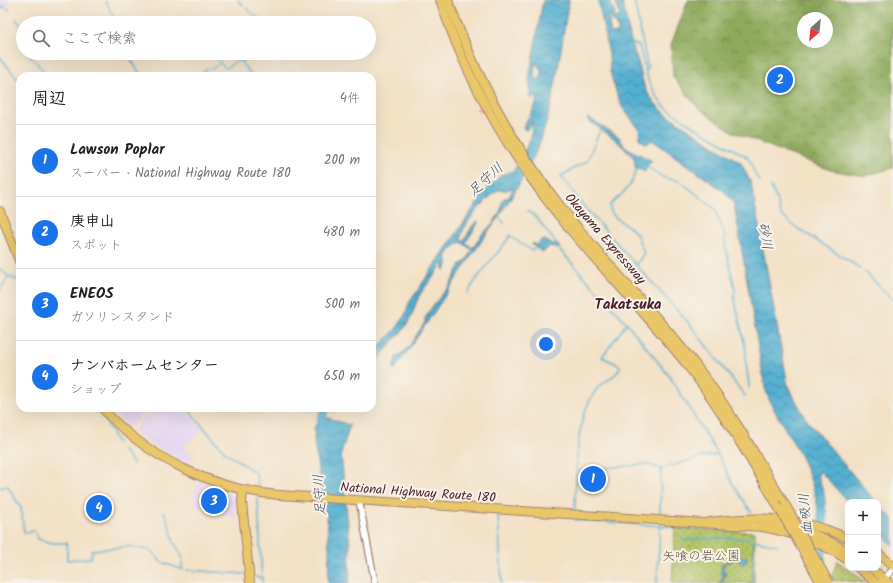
<!DOCTYPE html>
<html lang="ja">
<head>
<meta charset="utf-8">
<style>
  body { margin:0; font-family:Kalam,"Klee One",sans-serif; background:#f2f2f2; color:#202124 }
  .controls { position:absolute; right:12px; bottom:12px; display:grid; overflow:hidden; border-radius:8px; box-shadow:0 4px 16px #0002 }
  .controls button { width:36px; height:36px; display:grid; place-items:center; padding:0; border:0; border-bottom:1px solid #e0e0e0; background:#fff; color:#202124; font:20px sans-serif }
  .compass { position:absolute; left:797px; top:12px; width:36px; height:36px; border-radius:50%; background:#fff; box-shadow:0 4px 16px #0002; rotate:207deg }
  .you { position:absolute; left:546px; top:344px; width:14px; height:14px; margin:-10px; border:3px solid #fff; border-radius:50%; background:#1a73e8; box-shadow:0 0 0 6px #1a73e833 }
  .badge { display:grid; place-items:center; width:26px; height:26px; border-radius:50%; background:#1a73e8; color:#fff; font-size:13px; font-weight:700 }
  .pin { position:absolute; translate:-50% -50%; border:2px solid #fff; box-shadow:0 1px 4px #0006 }
  .list { margin:0; padding:0; list-style:none }
  h2 { display:flex; justify-content:space-between; align-items:center; height:52px; margin:0; padding:0 16px; font-size:17px }
  h2 small { font-size:13px; font-weight:400; color:#757577 }
  .list li { display:grid; grid-template-columns:26px 1fr auto; gap:12px; align-items:center; box-sizing:border-box; height:72px; padding:0 16px; border-top:1px solid #e0e0e0 }
  .list b { display:block; font-size:15px; white-space:nowrap }
  .list p { margin:0; font-size:13px; white-space:nowrap; color:#757577 }
  .list em { font-size:13px; font-style:normal; color:#757577 }
  .icon { flex:none; width:22px; height:22px; fill:none; stroke:currentColor; stroke-width:2; stroke-linecap:round; stroke-linejoin:round }
  .map { position:relative; flex:none; width:893px; height:583px; overflow:hidden }
  .search { position:absolute; background:#fff; box-shadow:0 4px 16px #0002; left:16px; top:16px; width:360px; height:44px; display:flex; align-items:center; gap:10px; box-sizing:border-box; padding:0 14px; border-radius:22px; color:#757577; font-size:15px }
  .panel { position:absolute; background:#fff; box-shadow:0 4px 16px #0002; left:16px; top:72px; width:360px; height:340px; border-radius:12px }
  .map>svg:first-child { display:block }
  .built { fill:#e4d3f1 }
  .green { fill:url(#green-dots); stroke:#7e724a }
  .forest { fill:url(#forest-crowns); stroke:#6c6444; fill-rule:evenodd }
  .water { fill:url(#water-waves); stroke:#4e677e; fill-rule:evenodd }
  .lines { fill:none; stroke-linecap:round; stroke-linejoin:round }
  .stream { stroke:#52afd0; stroke-width:1.5 }
  .river { stroke:#52afd0; stroke-width:9 }
  .tertiary-tunnel { stroke:#d1baa7; stroke-width:5.5; stroke-dasharray:5.5 3; stroke-linecap:butt }
  .tertiary-casing { stroke:#9e8078; stroke-width:8 }
  .trunk-casing { stroke:#9e8078; stroke-width:10 }
  .motorway-casing { stroke:#9e8078; stroke-width:10 }
  .tertiary { stroke:#fff; stroke-width:5.5 }
  .trunk { stroke:#e9c769; stroke-width:8 }
  .motorway { stroke:#e9c769; stroke-width:8 }
  .motorway-bridge-casing { stroke:#9e8078; stroke-width:10; stroke-linecap:butt }
  .motorway-bridge { stroke:#e9c769; stroke-width:8 }
  .labels { text-anchor:middle; dominant-baseline:central; stroke-width:4; stroke-linejoin:round; paint-order:stroke }
  .street-label { font-size:13px; fill:#4a1f2b; stroke:#f7f3e8 }
  .park-label { font-size:13px; fill:#69513d; stroke:#f7f3e8 }
  .water-label { font-size:14px; font-style:italic; fill:#4d5165; stroke:#f7f3e8 }
  .quarter-label { font-size:15px; font-weight:bold; fill:#4a1f2b; stroke:#f7f3e8 }
</style>
</head>
<body>
<div class="map">
<svg width="893" height="583" viewBox="0 0 893 583">
  <defs>
    <pattern id="green-dots" width="8" height="8" patternUnits="userSpaceOnUse"><rect width="8" height="8" fill="#b2c468"/><path d="M2 2h.1M6 6h.1" fill="none" stroke="#939f56" stroke-width="1.8" stroke-linecap="round"/></pattern>
    <pattern id="forest-crowns" width="20" height="18" patternUnits="userSpaceOnUse"><rect width="20" height="18" fill="#8daa5c"/><path d="M2 6a3 3 0 1 1 6 0M12 15a3 3 0 1 1 6 0" fill="none" stroke="#758a4c"/></pattern>
    <pattern id="water-waves" width="16" height="10" patternUnits="userSpaceOnUse"><rect width="16" height="10" fill="#52afd0"/><path d="M0 5q4-4 8 0t8 0" fill="none" stroke="#468ea9"/></pattern>
  </defs>
  <rect width="100%" height="100%" fill="#f7f3e8"/>
  <filter id="ink" filterUnits="userSpaceOnUse"><feTurbulence type="fractalNoise" baseFrequency=".025" numOctaves="2"/><feDisplacementMap in="SourceGraphic" scale="8" xChannelSelector="R" yChannelSelector="G"/><feConvolveMatrix kernelMatrix="1 2 1 2 8 2 1 2 1" color-interpolation-filters="sRGB"/></filter>
  <filter id="wash" filterUnits="userSpaceOnUse"><feTurbulence type="fractalNoise" baseFrequency=".012" numOctaves="4" result="noise"/><feDisplacementMap in="SourceGraphic" scale="16" xChannelSelector="R" yChannelSelector="G"/><feGaussianBlur stdDeviation="0.9" result="paint"/><feColorMatrix in="noise" values="0 0 0 0 0 0 0 0 0 0 0 0 0 0 0 0 0 1.4 0 .05"/><feComposite in="paint" operator="in"/></filter>
  <g filter="url(#wash)">
    <rect width="100%" height="100%" fill="#f3e1c6"/>
    <g class="built">
      <polygon points="0,0 8,0 11,11 3,5 0,8"/>
      <polygon points="109,408 125,408 118,418"/>
      <polygon points="127,408 147,408 131,427 119,419"/>
      <polygon points="151,408 183,408 203,429 183,447 194,457 186,463 147,441 134,432 134,430"/>
      <polygon points="200,482 225,491 234,497 235,518 193,505 195,489"/>
    </g>
    <g class="green">
      <polygon points="675,528 754,532 752,583 672,583"/>
      <path d="M 837,561 L 867,583 C 855,583 846,579 834,581 L 832,577 Z"/>
    </g>
    <path class="forest" d="M 688,0 L 893,0 L 893,168 L 865,176 L 830,170 L 733,132 L 698,108 L 673,77 L 671,45 ZM 803,18 L 827,18 L 827,42 L 803,42 Z"/>
    <g class="water">
      <path d="M 543,0 L 569,0 C 561,44 557,91 543,134 C 529,175 501,213 476,249 C 449,289 423,330 395,369 L 393,369 L 396,357 L 405,351 L 410,345 L 425,322 L 425,318 L 434,304 L 450,285 L 461,264 L 466,261 L 472,250 L 461,242 L 451,249 L 446,258 L 448,262 L 445,271 L 442,262 C 438,275 428,282 421,293 C 414,304 414,315 406,326 C 395,341 378,354 374,371 L 376,375 L 372,380 L 375,362 L 372,361 L 372,353 C 387,337 404,326 409,303 L 485,191 L 501,175 L 513,171 L 516,167 L 531,137 L 532,121 L 526,131 L 523,128 C 527,116 541,104 535,95 L 531,99 L 529,78 ZM 536,62 L 542,72 L 540,79 L 537,80 L 534,74 ZM 514,188 L 508,198 L 504,198 C 501,202 502,206 501,209 C 500,216 486,232 481,235 L 474,247 L 471,247 L 466,242 L 477,225 L 478,221 L 472,226 L 465,239 L 461,240 C 459,226 489,197 498,190 L 507,190 Z"/>
      <path d="M 598,0 L 610,0 L 616,18 L 620,16 L 615,0 L 622,0 L 633,50 C 641,63 640,79 647,92 C 652,101 659,107 666,114 L 741,163 L 751,183 L 788,386 L 806,419 L 876,502 L 848,502 L 820,471 L 818,475 L 824,494 L 827,518 L 819,515 C 815,487 805,461 790,437 C 781,421 770,406 765,388 L 734,204 L 725,192 L 652,140 L 647,144 L 639,139 L 640,130 L 622,107 L 618,98 L 610,72 L 609,55 ZM 610,16 L 618,29 L 618,33 L 611,34 L 609,24 Z"/>
      <path d="M 589,118 L 619,137 C 623,150 642,154 652,161 L 647,166 L 645,172 L 635,167 C 636,153 627,153 620,144 C 611,135 600,129 589,121 L 587,119 Z"/>
      <polygon points="545,240 554,245 555,241 560,247 557,249 550,246 543,253 532,245 533,243 537,245 540,241"/>
      <polygon points="319,415 350,425 341,454 350,545 349,583 328,583 329,549 327,517 323,504 314,441 315,427"/>
      <polygon points="878,504 893,519 893,545 878,532"/>
      <polygon points="740,556 747,557 747,562 743,564 736,558 731,562 725,563 723,568 726,574 722,583 720,583 723,577 721,570 722,564"/>
    </g>
    <g class="lines">
      <g class="stream">
        <polyline points="105,0 114,17 110,20 111,23"/>
        <polyline points="238,0 243,5"/>
        <polyline points="634,0 648,69"/>
        <polyline points="246,8 265,23"/>
        <polyline points="0,10 3,6 9,10"/>
        <polyline points="16,19 23,28"/>
        <path d="M 630,42 L 639,46 L 648,80 L 656,96 L 665,107 L 693,126 L 747,157 C 754,163 752,175 760,181"/>
        <polyline points="28,53 48,76"/>
        <polyline points="127,53 141,76"/>
        <polyline points="213,53 223,66 226,68 235,62 251,59 254,53"/>
        <polyline points="0,57 20,82"/>
        <polyline points="240,61 252,76"/>
        <polyline points="201,76 205,69 212,69 220,63"/>
        <polyline points="601,128 587,161 561,176 582,204 636,265"/>
        <path d="M 637,166 C 631,190 627,188 610,205 C 608,218 628,224 635,232 C 639,237 641,247 644,253 L 636,265 L 688,322 L 745,396"/>
        <path d="M 646,166 L 664,178 L 680,181 L 714,208 L 725,235 L 725,245 L 735,289 L 734,296 L 746,351 C 744,364 749,375 749,388"/>
        <polyline points="771,187 777,201 781,215 797,228 860,268"/>
        <polyline points="527,211 534,215 556,243"/>
        <polyline points="498,216 504,223"/>
        <polyline points="510,235 510,236 531,250 537,248"/>
        <polyline points="557,247 627,323 670,377 717,453 718,455 704,456 661,469 660,518"/>
        <polyline points="0,269 8,276 20,281"/>
        <polyline points="865,272 893,300"/>
        <polyline points="0,291 8,277"/>
        <path d="M 468,293 C 479,272 497,255 510,236"/>
        <polyline points="187,408 225,452 256,473 258,485"/>
        <polyline points="305,411 306,408"/>
        <polyline points="103,416 117,443"/>
        <polyline points="312,428 316,430"/>
        <polyline points="122,450 134,464"/>
        <polyline points="718,455 733,484 751,512"/>
        <path d="M 576,471 C 578,443 579,414 596,390 C 603,381 614,379 620,368 L 619,365 L 602,357 L 627,323"/>
        <polyline points="0,488 7,485 21,508 24,533 34,531"/>
        <polyline points="258,498 262,583"/>
        <polyline points="575,511 576,471 647,464 661,469"/>
        <polyline points="164,512 168,521 174,542 182,556 182,570"/>
        <polyline points="498,515 502,583"/>
        <polyline points="575,520 677,527"/>
        <polyline points="36,533 38,539 53,543 67,543 67,560 91,558 92,550 126,547 128,546 152,551 161,562 183,570"/>
        <polyline points="683,540 719,538 749,539"/>
        <polyline points="754,540 777,545"/>
        <polyline points="187,570 244,574"/>
        <polyline points="255,577 262,578"/>
        <polyline points="657,583 660,527"/>
        <polyline points="754,583 755,533"/>
      </g>
      <g class="river">
        <polyline points="325,427 321,419 326,408"/>
        <polyline points="820,573 824,532 821,505"/>
      </g>
    </g>
  </g>
  <g filter="url(#ink)">
    <g class="lines">
      <polyline class="tertiary-tunnel" points="482,113 495,91"/>
      <g class="tertiary-casing">
        <g id="tertiary">
          <polyline points="359,500 375,583"/>
          <polyline points="884,579 893,569"/>
        </g>
      </g>
      <g class="trunk-casing">
        <g id="trunk">
          <polyline points="0,211 20,263"/>
          <path d="M 102,408 C 146,457 213,490 279,495 L 763,527 C 793,533 823,543 848,560"/>
          <polyline points="243,491 242,502 250,583"/>
          <path d="M 764,522 C 795,525 822,536 848,551"/>
          <polyline points="858,568 876,583"/>
          <polyline points="871,568 889,583"/>
        </g>
      </g>
      <g class="motorway-casing">
        <g id="motorway">
          <path d="M 440,0 C 465,76 506,148 555,211 C 599,267 651,317 694,374 C 725,415 750,459 776,503"/>
          <path d="M 448,0 C 475,74 512,144 561,207 C 604,262 655,312 698,368 C 731,411 758,459 786,506"/>
          <path d="M 710,522 C 761,515 801,517 848,538"/>
          <polyline points="878,553 893,566"/>
          <polyline points="881,583 884,579"/>
        </g>
      </g>
      <use href="#tertiary" class="tertiary"/>
      <use href="#trunk" class="trunk"/>
      <use href="#motorway" class="motorway"/>
      <g class="motorway-bridge-casing">
        <g id="motorway-bridge">
          <polyline points="776,503 821,583"/>
          <polyline points="786,506 829,583"/>
        </g>
      </g>
      <use href="#motorway-bridge" class="motorway-bridge"/>
    </g>
  </g>
  <g class="labels">
    <g class="street-label">
      <text transform="translate(605 239) rotate(49)">Okayama Expressway</text>
      <text transform="translate(418 493) rotate(4)">National Highway Route 180</text>
    </g>
    <g class="park-label">
      <text x="701" y="556">矢喰の岩公園</text>
    </g>
    <g class="water-label">
      <text transform="translate(486 180) rotate(-43)">足守川</text>
      <text transform="translate(765 236) rotate(80)">砂川</text>
      <text transform="translate(320 495) rotate(-94)">足守川</text>
      <text transform="translate(806 514) rotate(-96)">血吸川</text>
    </g>
    <g class="quarter-label">
      <text x="628" y="305">Takatsuka</text>
    </g>
  </g>
</svg>
<div class="controls">
<button>+</button>
<button>−</button>
</div>
<svg class="compass" viewBox="-18 -18 36 36"><path d="M0-13l5 13h-10z" fill="#e53935"/><path d="M0 13l5-13h-10z" fill="#757577"/></svg>
<div class="you"></div>
<div class="pin badge" style="left:593px;top:479px">1</div>
<div class="pin badge" style="left:780px;top:80px">2</div>
<div class="pin badge" style="left:214px;top:501px">3</div>
<div class="pin badge" style="left:99px;top:508px">4</div>
<div class="search"><svg class="icon" aria-label="search" viewBox="0 0 24 24"><circle cx="10" cy="10" r="6"/><path d="M15 15l6 6"/></svg>ここで検索</div>
<section class="panel">
<h2>周辺<small>4件</small></h2>
<ul class="list">
<li><span class="badge">1</span><div><b>Lawson Poplar</b><p>スーパー · National Highway Route 180</p></div><em>200 m</em></li>
<li><span class="badge">2</span><div><b>庚申山</b><p>スポット</p></div><em>480 m</em></li>
<li><span class="badge">3</span><div><b>ENEOS</b><p>ガソリンスタンド</p></div><em>500 m</em></li>
<li><span class="badge">4</span><div><b>ナンバホームセンター</b><p>ショップ</p></div><em>650 m</em></li>
</ul>
</section>
</div>
</body>
</html>
